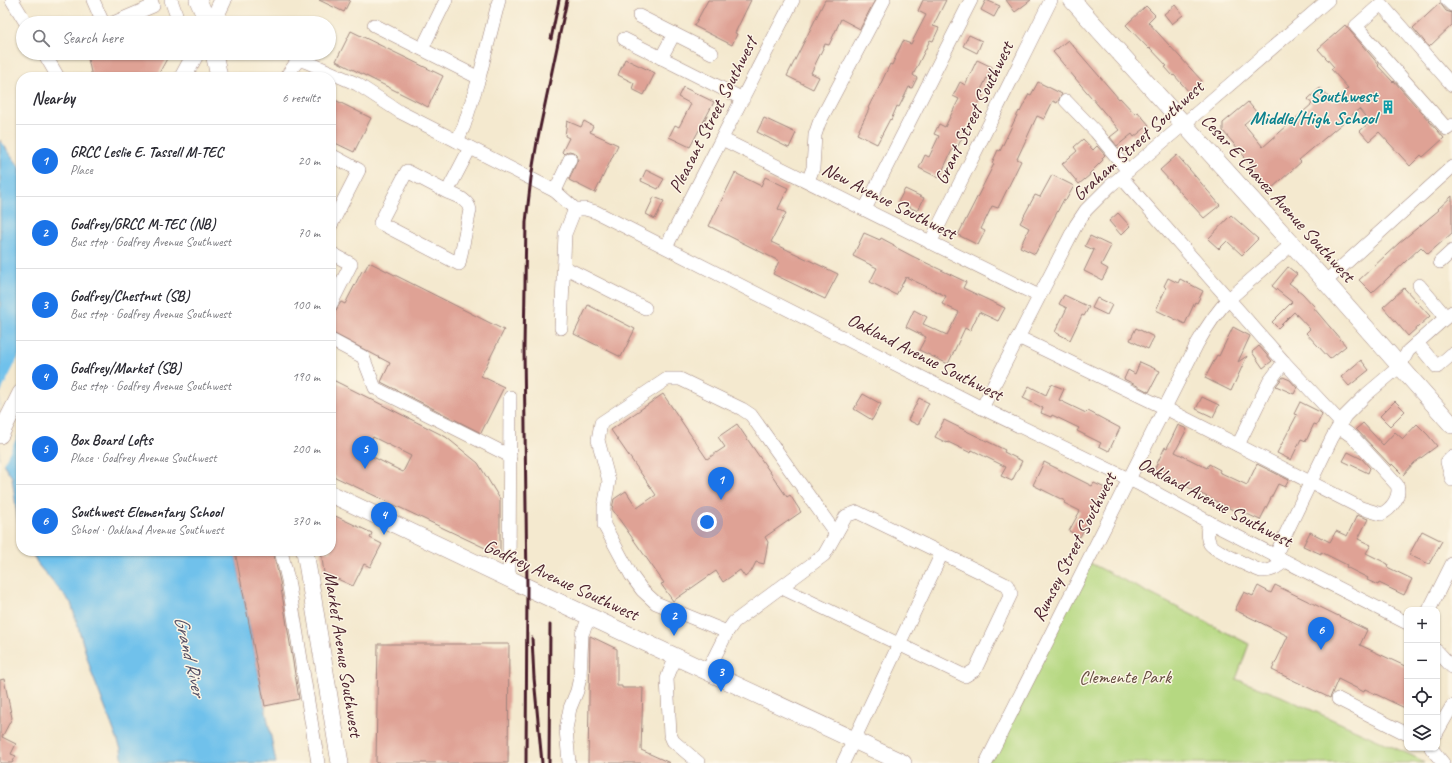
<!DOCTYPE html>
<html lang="en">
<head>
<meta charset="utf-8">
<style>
  body { margin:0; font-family:Caveat,sans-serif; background:#f2f2f3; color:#2b2b33 }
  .controls { position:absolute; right:12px; bottom:12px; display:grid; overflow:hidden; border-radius:8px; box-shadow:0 1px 3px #0004 }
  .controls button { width:36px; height:36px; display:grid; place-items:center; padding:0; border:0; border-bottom:1px solid #e1e1e2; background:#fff; color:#2b2b33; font:20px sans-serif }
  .you { position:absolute; left:707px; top:522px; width:14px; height:14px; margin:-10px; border:3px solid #fff; border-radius:50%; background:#1a73e8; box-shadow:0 0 0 6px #1a73e833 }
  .badge { display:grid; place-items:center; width:26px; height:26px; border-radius:50%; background:#1a73e8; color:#fff; font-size:13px; font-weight:700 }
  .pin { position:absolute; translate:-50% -33px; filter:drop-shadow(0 1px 2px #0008) }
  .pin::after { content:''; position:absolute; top:21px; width:14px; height:12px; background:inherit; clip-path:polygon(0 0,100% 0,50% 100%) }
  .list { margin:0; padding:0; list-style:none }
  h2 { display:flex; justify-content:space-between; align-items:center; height:52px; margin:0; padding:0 16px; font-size:17px }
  h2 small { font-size:13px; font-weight:400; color:#7c7c81 }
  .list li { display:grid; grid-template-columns:26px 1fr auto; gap:12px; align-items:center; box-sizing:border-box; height:72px; padding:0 16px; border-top:1px solid #e1e1e2 }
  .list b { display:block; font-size:15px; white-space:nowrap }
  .list p { margin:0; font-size:13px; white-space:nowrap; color:#7c7c81 }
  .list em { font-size:13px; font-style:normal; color:#7c7c81 }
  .icon { flex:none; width:22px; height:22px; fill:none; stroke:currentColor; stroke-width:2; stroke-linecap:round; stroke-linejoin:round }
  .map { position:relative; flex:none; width:1452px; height:763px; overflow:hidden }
  .search { position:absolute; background:#fff; box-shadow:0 1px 3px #0004; left:16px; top:16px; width:320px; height:44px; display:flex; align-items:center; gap:10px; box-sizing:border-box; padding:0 14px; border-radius:22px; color:#7c7c81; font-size:15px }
  .panel { position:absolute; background:#fff; box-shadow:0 1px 3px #0004; left:16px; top:72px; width:320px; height:484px; border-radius:16px }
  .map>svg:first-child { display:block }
  .green { fill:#b5d881; stroke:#807c56 }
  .water { fill:#6fc1eb; stroke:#5c708b }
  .pier { fill:#f4e9cf }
  .building { fill:#dfa295; fill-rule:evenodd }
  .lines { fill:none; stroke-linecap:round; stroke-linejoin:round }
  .minor-casing { stroke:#9f847d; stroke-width:14 }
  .major-casing { stroke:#9f847d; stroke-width:18 }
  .minor { stroke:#fff; stroke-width:13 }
  .major { stroke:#fff; stroke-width:17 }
  .rail { stroke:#4a1f2b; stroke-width:3 }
  .labels { text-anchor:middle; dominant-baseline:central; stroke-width:3; stroke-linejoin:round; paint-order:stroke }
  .culture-label { font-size:19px; font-weight:bold; fill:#0d838f; stroke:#fcf5e5; text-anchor:end }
  .street-label { font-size:19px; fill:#4a1f2b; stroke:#fcf5e5 }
  .park-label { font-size:19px; fill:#654d40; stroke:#fcf5e5 }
  .water-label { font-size:20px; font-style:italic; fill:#555065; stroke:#fcf5e5 }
</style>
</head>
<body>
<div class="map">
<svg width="1452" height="763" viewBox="0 0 1452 763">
  <rect width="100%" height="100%" fill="#fcf5e5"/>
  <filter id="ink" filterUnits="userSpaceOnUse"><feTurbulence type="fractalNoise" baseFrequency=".025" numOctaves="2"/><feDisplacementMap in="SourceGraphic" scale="8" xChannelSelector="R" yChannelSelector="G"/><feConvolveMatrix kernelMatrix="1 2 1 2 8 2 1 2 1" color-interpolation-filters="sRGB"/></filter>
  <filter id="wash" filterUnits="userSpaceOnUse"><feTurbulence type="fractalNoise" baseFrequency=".012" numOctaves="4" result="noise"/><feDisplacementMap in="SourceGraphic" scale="16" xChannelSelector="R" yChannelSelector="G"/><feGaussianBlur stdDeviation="0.9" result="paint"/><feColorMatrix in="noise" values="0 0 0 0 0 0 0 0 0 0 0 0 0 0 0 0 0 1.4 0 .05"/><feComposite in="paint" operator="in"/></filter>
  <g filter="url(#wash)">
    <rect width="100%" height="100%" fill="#f4e9cf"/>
    <polygon class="green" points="1088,562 1249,644 1236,679 1281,696 1417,758 1424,763 986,763"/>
    <g class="water">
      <polygon points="0,140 21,169 21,529 18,523 12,477 0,459"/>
      <polygon points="31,551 235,551 276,763 123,763 121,749 92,674 71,603 39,566"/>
    </g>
    <polygon class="pier" points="21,352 21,430 2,466 0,463 0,394"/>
    <g id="blocks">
      <g class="building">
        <polygon points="319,0 350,0 344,12"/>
        <polygon points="708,0 751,0 735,33 737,34 732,45 694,26"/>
        <polygon points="825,0 875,0 860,29 841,19 829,45 825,44 811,73 819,77 813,89 787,76"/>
        <polygon points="923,0 946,0 933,26 939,28 933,41 930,40 913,75 917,78 912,88 909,87 899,107 897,106 891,120 890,119 877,144 857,134 869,109 868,108 873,98 874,98 890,64 892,65 903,41 911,44 926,15 918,11"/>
        <polygon points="986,0 1000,6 994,17 981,10"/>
        <polygon points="1006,0 1031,0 1015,12"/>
        <polygon points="1440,3 1446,11 1452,13 1452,25 1429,47 1413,28"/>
        <polygon points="1175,5 1183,15 1172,24 1164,14"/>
        <polygon points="1146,6 1155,15 1148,22 1202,81 1189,92 1174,75 1173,76 1165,67 1167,66 1150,48 1149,49 1126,25"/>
        <polygon points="1345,25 1379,65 1378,66 1393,82 1394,81 1444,138 1423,157 1421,155 1410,166 1379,132 1369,141 1360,131 1370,122 1359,109 1299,160 1301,162 1271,189 1243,157 1244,156 1223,131 1223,123 1248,102 1257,113 1244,124 1263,147 1312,104 1308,99 1320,88 1333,102 1348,88 1331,69 1334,67 1318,49"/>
        <polygon points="351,31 443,76 428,107 336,61"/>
        <polygon points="969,35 982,41 977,53 963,46"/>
        <polygon points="1068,40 1119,99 1120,98 1135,114 1138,112 1149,125 1134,137 1132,134 1117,146 1110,137 1119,130 1053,52"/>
        <polygon points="92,53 170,53 157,77 92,77 87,54"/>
        <polygon points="625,59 655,73 644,95 632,89 634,83 618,75"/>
        <polygon points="977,60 992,67 980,92 983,94 958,146 955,144 939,178 919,168 925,155 929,157 939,136 934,134 939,124 945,127 959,99 953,96 960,82 965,85"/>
        <polygon points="1038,82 1062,94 1057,103 1053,101 1044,119 1037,116 1017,159 1021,161 998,208 992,206 981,229 985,231 978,245 958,235 994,164 992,163 998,150 1000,151 1019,111 1020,112 1029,94 1031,95"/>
        <polygon points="683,87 714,102 690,147 669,137 675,125 679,127 691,104 678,97"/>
        <polygon points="331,98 371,118 354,152 331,141"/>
        <polygon points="764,118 796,133 789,148 757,132"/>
        <polygon points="567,121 581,127 584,121 593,126 590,132 618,145 595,193 569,180 578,159 577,155 573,152 569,151 564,154 562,152 569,138 565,136"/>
        <polygon points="1083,139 1093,150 1097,146 1105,155 1102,158 1103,160 1089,174 1090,175 1079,184 1062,164 1077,151 1074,147"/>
        <polygon points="1177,155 1220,205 1204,218 1160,170"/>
        <polygon points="646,170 664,179 658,189 641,181"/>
        <polygon points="735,173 761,186 765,177 788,188 778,209 786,213 771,242 838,274 825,299 773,274 779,261 709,226"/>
        <polygon points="1052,175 1074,186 1066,200 1064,199 1035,254 1020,247 1029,228 1020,223 1035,195 1040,197"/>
        <polygon points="905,189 924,198 918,211 898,202"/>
        <polygon points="1452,196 1452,233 1428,254 1421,247 1372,293 1359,280 1399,243 1439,210 1438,209"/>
        <polygon points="654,197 664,201 655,219 646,214"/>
        <polygon points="1118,213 1130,226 1121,235 1109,221"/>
        <polygon points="1231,215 1258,239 1242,255 1227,241 1219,249 1208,239"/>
        <polygon points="864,233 880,240 881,238 894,245 893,246 912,256 966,282 963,288 1005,308 998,321 979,312 970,331 965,328 948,364 919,350 926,337 906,327 914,310 927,317 923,324 947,335 959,312 942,304 946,296 906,277 896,295 870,282 877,268 853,256"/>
        <polygon points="1090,236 1111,246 1101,265 1108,269 1102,280 1084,271 1094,250 1085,246"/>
        <polygon points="369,262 504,330 481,376 504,387 481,433 381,382 390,363 331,332 331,312 336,310 341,302 345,304 362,271 364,272"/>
        <polygon points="1288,267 1297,274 1289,283 1302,293 1314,306 1313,307 1346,346 1330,359 1306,333 1310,329 1294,312 1278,328 1272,322 1292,302 1272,286"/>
        <polygon points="1168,278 1178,283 1180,279 1203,291 1197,303 1195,302 1185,324 1156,310 1166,288 1164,286"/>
        <polygon points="1404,288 1430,316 1408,336 1383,307"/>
        <polygon points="1064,295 1089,307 1084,316 1082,315 1070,340 1055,332 1067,308 1059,304"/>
        <polygon points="1097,298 1112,305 1107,315 1092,308"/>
        <polygon points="588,305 635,329 621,357 574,334"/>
        <polygon points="1233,327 1250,336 1238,362 1247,356 1231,391 1205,378 1217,355 1219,356"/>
        <polygon points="1136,328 1154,337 1148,349 1130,340"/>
        <polygon points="1259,346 1272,361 1263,368 1252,352"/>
        <polygon points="1361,360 1369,370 1349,386 1341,377"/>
        <polygon points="1140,362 1160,371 1149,392 1124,379 1128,370 1135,374"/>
        <polygon points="1283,377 1290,380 1297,388 1294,394 1276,386"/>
        <path d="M 331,379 L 446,437 L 478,463 L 500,499 L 500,555 L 331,475 ZM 373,437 L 411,456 L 403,472 L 365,453 Z"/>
        <polygon points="1051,384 1064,389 1059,400 1086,413 1088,411 1120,428 1109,451 1099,446 1101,443 1077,431 1079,428 1052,415 1051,417 1041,413 1043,408 1023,398 1029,386 1046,395"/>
        <polygon points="663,394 707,459 725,447 718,437 737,424 787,497 790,495 801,512 765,537 768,542 764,564 756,562 751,572 745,577 740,570 723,582 716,571 673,601 661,584 664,583 612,509 614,499 626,491 637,508 656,495 611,430"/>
        <polygon points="863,394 881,404 872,420 854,409"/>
        <polygon points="1202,397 1219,405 1213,417 1196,409"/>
        <polygon points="919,398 929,403 918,425 908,420"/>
        <polygon points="1395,401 1405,411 1390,426 1380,416"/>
        <polygon points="1300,402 1320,412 1322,414 1317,425 1314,424 1306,441 1301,439 1291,460 1277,453 1297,415 1294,414"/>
        <polygon points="944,420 1005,450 1004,452 1022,461 1012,481 1001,476 1006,467 972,450 971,453 948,442 947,443 935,437"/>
        <polygon points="1363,423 1383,445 1395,432 1403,439 1417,424 1428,435 1437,446 1414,463 1403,475 1392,464 1391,466 1356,429"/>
        <polygon points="1178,425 1187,429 1175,452 1207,468 1209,464 1220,470 1219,472 1247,485 1257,464 1289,480 1285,487 1278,484 1260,520 1236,509 1235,511 1154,470 1165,447 1167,448"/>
        <polygon points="1348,452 1362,459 1370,468 1368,473 1343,461"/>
        <polygon points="1044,462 1092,486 1094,483 1105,488 1080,537 1069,531 1080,511 1064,503 1065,501 1033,485"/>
        <polygon points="331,514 372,533 370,538 382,544 370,567 364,564 353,586 324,573 321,551 331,551"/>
        <polygon points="1357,515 1368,519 1358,539 1371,545 1366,553 1388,564 1387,567 1412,579 1404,595 1379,583 1378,585 1367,580 1368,578 1346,567 1347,565 1321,552 1321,554 1303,546 1310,532 1330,542 1336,531 1347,536"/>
        <polygon points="1422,531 1442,541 1429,564 1409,555"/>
        <polygon points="235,551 273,551 280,582 299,699 265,706"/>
        <polygon points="1275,585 1367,630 1360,645 1407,667 1407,709 1365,689 1364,692 1338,679 1330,698 1272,670 1288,636 1235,610 1244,592 1253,596 1258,586 1271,593"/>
        <polygon points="590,636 617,649 617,686 622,686 622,688 643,688 641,750 670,763 588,763"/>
        <polygon points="378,644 509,644 508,763 376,763"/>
        <polygon points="4,679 12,718 2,737 16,744 11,754 16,756 12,763 0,763 0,680"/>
      </g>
    </g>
  </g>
  <g filter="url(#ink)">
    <use href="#blocks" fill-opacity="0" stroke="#9f847d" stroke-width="1"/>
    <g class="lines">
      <g class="minor-casing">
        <g id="minor">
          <polyline points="12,0 26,23"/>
          <polyline points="93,0 103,23"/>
          <polyline points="171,0 176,14 177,23"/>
          <polyline points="1447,0 1452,5"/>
          <polyline points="639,16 712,53"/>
          <polyline points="113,23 153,6 151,0"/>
          <polyline points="374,25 479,78"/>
          <polyline points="624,39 743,99"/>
          <polyline points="422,49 446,0"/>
          <polyline points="44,53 58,77"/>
          <polyline points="661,58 674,34"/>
          <polyline points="286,77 296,63 301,60 307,62 357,84 400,112 555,191 575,209 585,209 596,212 982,408 1141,485 1209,522 1407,623"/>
          <polyline points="1452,85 1381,4 1356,26 1447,129 1452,125"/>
          <polyline points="1066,101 1096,132 1128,171"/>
          <polyline points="722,139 1039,296"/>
          <polyline points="457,141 464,126 479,78 499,0"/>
          <polyline points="331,155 359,170 331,225"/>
          <polyline points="1121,177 1284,362 1341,423"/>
          <polyline points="808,181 813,168 815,135 819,123 884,0"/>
          <polyline points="555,191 570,159"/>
          <path d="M 447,192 L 407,171 L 380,223 L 459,264 L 470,210 C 468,199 456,196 447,192 L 470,148"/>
          <polyline points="865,209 971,0"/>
          <polyline points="930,243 1051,0"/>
          <polyline points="666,247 793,0"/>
          <polyline points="331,253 351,264 331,304"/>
          <polyline points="1440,262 1452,251"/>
          <polyline points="564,267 645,308"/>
          <polyline points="1325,282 1452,167"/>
          <polyline points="1419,285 1446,317"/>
          <polyline points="561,328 565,234 575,209"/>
          <path d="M 1018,337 L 1165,408 L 1361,508 L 1381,514 C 1392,509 1401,496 1397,485 L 1353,437 L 1339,427"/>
          <polyline points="331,340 363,357 375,388 510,456"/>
          <polyline points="1417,343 1437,367 1452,354"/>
          <polyline points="982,408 1076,225 1086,210 1110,186 1184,124 1328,0"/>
          <polyline points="1238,445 1269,382 1284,362"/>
          <polyline points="1452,457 1447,462 1452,480"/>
          <path d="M 1209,522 C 1207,530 1206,537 1210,544 C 1215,551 1251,567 1261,571 C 1271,572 1277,567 1285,561"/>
          <polyline points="281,551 288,580 318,763"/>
          <polyline points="1275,556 1332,438 1345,416 1367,394 1400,366 1408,351 1452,312"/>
          <polyline points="509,579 510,397"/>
          <polyline points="1429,610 1452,564"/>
          <polyline points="727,632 656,603 642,590 631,575 604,525 604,507 609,481 598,440 601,423 667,379 680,379 742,409 751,415 836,534"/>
          <polyline points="1437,651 1452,667"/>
          <polyline points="676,657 669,673 667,679 670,734 673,741 699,763"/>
          <polyline points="707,672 727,632 734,622 824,555 846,516 857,512 1007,585 1011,594 975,670 965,676 782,588"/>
          <polyline points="1338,699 1407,734"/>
          <polyline points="1437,732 1452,706"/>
          <polyline points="1431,748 1443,763"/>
          <polyline points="569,763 566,729 570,708 577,691 580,677 582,634 590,616"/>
          <polyline points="843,763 942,553"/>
          <path d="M 986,763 L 1197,344 C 1206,328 1215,313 1229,299 L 1292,244"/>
        </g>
      </g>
      <g class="major-casing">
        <g id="major">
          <polyline points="198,0 208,23"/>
          <polyline points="1072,0 1292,244 1452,425"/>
          <polyline points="212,23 223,0"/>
          <polyline points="214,53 219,77"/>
          <polyline points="183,77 196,53"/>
          <polyline points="0,435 21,393"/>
          <polyline points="331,494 520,584 903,763"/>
          <polyline points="305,551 340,763"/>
        </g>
      </g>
      <use href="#minor" class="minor"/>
      <use href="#major" class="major"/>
      <g class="rail">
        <polyline points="551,39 559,0"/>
        <polyline points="532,638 534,678 542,763"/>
        <polyline points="526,763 527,587 524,348 526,222 531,178 537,142 567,0"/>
        <polyline points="549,763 550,625"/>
      </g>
    </g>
  </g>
  <defs>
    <g id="building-bare" transform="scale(1.08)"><path d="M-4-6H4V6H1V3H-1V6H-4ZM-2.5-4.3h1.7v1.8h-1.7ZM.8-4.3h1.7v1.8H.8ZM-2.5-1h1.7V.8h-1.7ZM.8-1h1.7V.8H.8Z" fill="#0f9aa8" stroke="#fcf5e5" stroke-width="2.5" paint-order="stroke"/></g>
  </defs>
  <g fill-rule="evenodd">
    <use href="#building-bare" x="1388" y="107"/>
  </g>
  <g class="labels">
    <g class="culture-label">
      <text x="1377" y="96">Southwest<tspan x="1377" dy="22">Middle/High School</tspan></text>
    </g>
    <g class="street-label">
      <text transform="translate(974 113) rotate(-64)">Grant Street Southwest</text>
      <text transform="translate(713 115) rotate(-63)">Pleasant Street Southwest</text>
      <text transform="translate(1138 141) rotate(-42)">Graham Street Southwest</text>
      <text transform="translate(1278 198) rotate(48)">Cesar E Chavez Avenue Southwest</text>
      <text transform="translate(889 201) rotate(27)">New Avenue Southwest</text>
      <text transform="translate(925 357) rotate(27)">Oakland Avenue Southwest</text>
      <text transform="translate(1215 502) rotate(28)">Oakland Avenue Southwest</text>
      <text transform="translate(1074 547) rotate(-63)">Rumsey Street Southwest</text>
      <text transform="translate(561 580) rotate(25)">Godfrey Avenue Southwest</text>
      <text transform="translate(343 654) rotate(81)">Market Avenue Southwest</text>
    </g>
    <g class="park-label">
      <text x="1125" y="677">Clemente Park</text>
    </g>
    <g class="water-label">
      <text transform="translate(190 656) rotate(77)">Grand River</text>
    </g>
  </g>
</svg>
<div class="controls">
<button>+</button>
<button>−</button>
<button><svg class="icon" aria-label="locate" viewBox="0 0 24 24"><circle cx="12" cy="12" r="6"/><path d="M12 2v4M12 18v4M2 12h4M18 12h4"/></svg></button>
<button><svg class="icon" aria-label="layers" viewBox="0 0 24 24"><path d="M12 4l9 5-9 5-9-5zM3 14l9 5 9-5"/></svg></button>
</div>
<div class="you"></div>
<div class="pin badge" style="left:721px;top:500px">1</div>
<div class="pin badge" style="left:674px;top:636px">2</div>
<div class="pin badge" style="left:721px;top:692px">3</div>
<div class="pin badge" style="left:384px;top:535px">4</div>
<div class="pin badge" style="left:365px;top:469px">5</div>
<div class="pin badge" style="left:1321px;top:650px">6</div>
<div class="search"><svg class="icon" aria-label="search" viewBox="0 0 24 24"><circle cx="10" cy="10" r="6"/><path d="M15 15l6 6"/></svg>Search here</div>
<section class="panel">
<h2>Nearby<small>6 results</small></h2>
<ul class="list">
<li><span class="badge">1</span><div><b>GRCC Leslie E. Tassell M-TEC</b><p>Place</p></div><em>20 m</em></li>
<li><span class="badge">2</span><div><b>Godfrey/GRCC M-TEC (NB)</b><p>Bus stop · Godfrey Avenue Southwest</p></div><em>70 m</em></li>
<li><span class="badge">3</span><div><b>Godfrey/Chestnut (SB)</b><p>Bus stop · Godfrey Avenue Southwest</p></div><em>100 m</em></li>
<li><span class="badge">4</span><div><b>Godfrey/Market (SB)</b><p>Bus stop · Godfrey Avenue Southwest</p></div><em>190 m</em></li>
<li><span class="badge">5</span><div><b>Box Board Lofts</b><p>Place · Godfrey Avenue Southwest</p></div><em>200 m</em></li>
<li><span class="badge">6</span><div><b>Southwest Elementary School</b><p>School · Oakland Avenue Southwest</p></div><em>370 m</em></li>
</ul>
</section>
</div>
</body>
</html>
